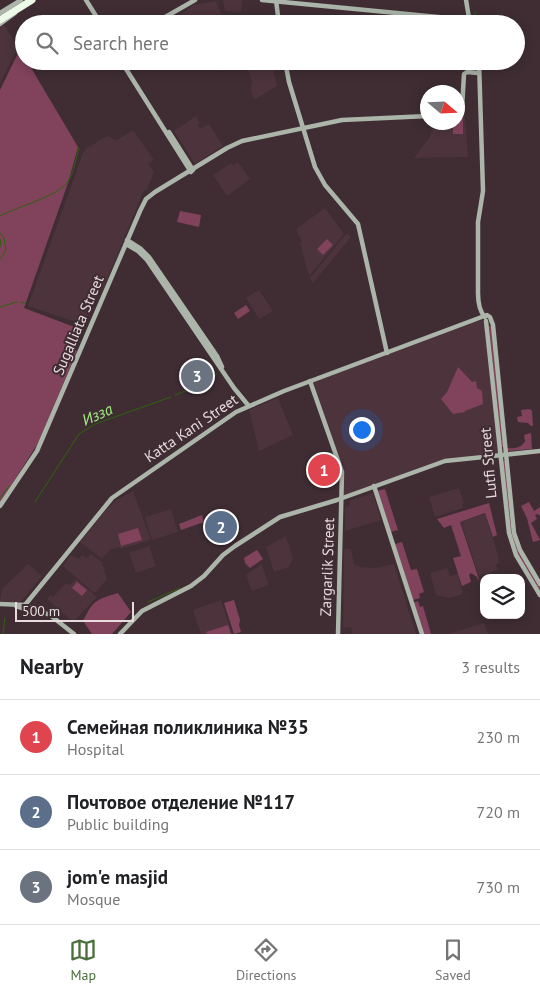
<!DOCTYPE html>
<html lang="en">
<head>
<meta charset="utf-8">
<style>
  body { margin:0; font-family:"PT Sans",sans-serif; background:#f6f6f6; color:#202124 }
  .controls { position:absolute; right:15px; bottom:15px; display:grid; overflow:hidden; border-radius:10px; box-shadow:0 2px 12px #0003 }
  .controls button { width:45px; height:45px; display:grid; place-items:center; padding:0; border:0; border-bottom:1px solid #e0e0e0; background:#fff; color:#202124; font:25px sans-serif }
  .compass { position:absolute; left:420px; top:85px; width:45px; height:45px; border-radius:50%; background:#fff; box-shadow:0 2px 12px #0003; rotate:109deg }
  .scale { position:absolute; left:15px; bottom:12px; width:119px; box-sizing:border-box; padding-left:5px; border:2px solid #e7dbde; border-top:0; font-size:14px; line-height:18px; white-space:nowrap; color:#e7dbde; -webkit-text-stroke:4px #3f2d33; paint-order:stroke }
  .you { position:absolute; left:361px; top:429px; width:18px; height:18px; margin:-12px; border:4px solid #fff; border-radius:50%; background:#1a73e8; box-shadow:0 0 0 8px #1a73e833 }
  .badge { display:grid; place-items:center; width:32px; height:32px; border-radius:50%; background:#49703a; color:#fff; font-size:16px; font-weight:700 }
  .pin { position:absolute; translate:-50% -50%; border:2px solid #fff; box-shadow:0 1px 5px #0006 }
  .list { margin:0; padding:0; list-style:none }
  h2 { display:flex; justify-content:space-between; align-items:center; height:65px; margin:0; padding:0 20px; font-size:21px }
  h2 small { font-size:16px; font-weight:400; color:#757577 }
  .list li { display:grid; grid-template-columns:32px 1fr auto; gap:15px; align-items:center; box-sizing:border-box; height:75px; padding:0 20px; border-top:1px solid #e0e0e0 }
  .list b { display:block; font-size:19px; white-space:nowrap }
  .list p { margin:0; font-size:16px; white-space:nowrap; color:#757577 }
  .list em { font-size:16px; font-style:normal; color:#757577 }
  .icon { flex:none; width:28px; height:28px; fill:none; stroke:currentColor; stroke-width:2; stroke-linecap:round; stroke-linejoin:round }
  .map { position:relative; flex:none; width:540px; height:634px; overflow:hidden }
  .search { position:absolute; background:#fff; box-shadow:0 2px 12px #0003; left:15px; right:15px; top:15px; height:55px; display:flex; align-items:center; gap:12px; box-sizing:border-box; padding:0 18px; border-radius:28px; color:#757577; font-size:19px }
  .sheet { height:290px; background:#fff }
  nav { display:flex; justify-content:space-around; align-items:center; box-sizing:border-box; height:70px; border-top:1px solid #e0e0e0; background:#fff; font-size:14px; color:#757577 }
  nav a { display:grid; justify-items:center; gap:2px }
  nav .on { color:#49703a }
  .map>svg:first-child { display:block }
  .built { fill:#4c333c; fill-rule:evenodd }
  .green { fill:#81435b }
  .lines { fill:none; stroke-linecap:round; stroke-linejoin:round }
  .stream { stroke:#2d630b; stroke-width:1 }
  .secondary { stroke:#acb5a9; stroke-width:4.5 }
  .highway { stroke:#ecfae7; stroke-width:7 }
  .labels { text-anchor:middle; dominant-baseline:central; stroke-width:4; stroke-linejoin:round; paint-order:stroke }
  .street-label { font-size:15px; fill:#e7dbde; stroke:#3f2d33 }
  .water-label { font-size:16px; font-style:italic; fill:#a0ea80; stroke:#3f2d33 }
</style>
</head>
<body>
<div class="map">
<svg width="540" height="634" viewBox="0 0 540 634">
  <rect width="100%" height="100%" fill="#3f2d33"/>
  <g class="built">
    <polygon points="223,0 242,0 241,12 225,11"/>
    <polygon points="216,1 225,24 183,24 178,16 188,10 187,9 193,5"/>
    <polygon points="4,25 18,47 0,84 0,27"/>
    <polygon points="212,61 237,61 220,71"/>
    <polygon points="258,61 272,61 277,86 254,100 250,87 252,86 252,81 246,65"/>
    <polygon points="353,61 387,61 386,69 353,68"/>
    <polygon points="196,116 200,123 198,125 200,129 209,124 223,146 195,164 174,131"/>
    <polygon points="458,116 465,116 468,157 414,158 429,138 435,123 458,122"/>
    <polygon points="133,130 154,160 148,164 154,172 147,190 144,190 103,289 99,290 85,325 28,306 83,153 87,148 107,136 117,140"/>
    <polygon points="238,162 250,179 227,196 213,175 231,163 233,165"/>
    <polygon points="325,208 344,234 309,276 300,243 302,242 296,229"/>
    <polygon points="347,233 351,237 313,283 310,278"/>
    <polygon points="259,290 273,311 259,319 246,298"/>
    <path d="M 485,320 L 500,455 L 455,459 L 342,498 L 342,474 L 310,381 L 469,323 ZM 458,368 L 477,388 L 465,411 L 441,399 L 447,392 Z"/>
    <polygon points="278,398 293,435 259,451 249,410"/>
    <polygon points="459,488 464,503 462,504 463,508 435,517 429,497"/>
    <polygon points="133,491 151,540 120,549 119,547 110,550 102,559 80,542 108,508 117,500"/>
    <polygon points="373,493 381,520 345,531 345,507 350,505 349,501"/>
    <polygon points="171,509 178,532 152,540 145,517"/>
    <polygon points="485,514 499,558 498,559 499,563 496,564 498,570 479,576 461,522"/>
    <polygon points="286,536 293,558 289,567 274,572 266,547"/>
    <polygon points="149,546 156,566 136,573 129,553"/>
    <polygon points="344,549 351,549 354,564 361,567 376,568 394,564 416,634 352,634 351,627 343,628"/>
    <polygon points="91,554 103,563 102,565 105,569 104,571 107,579 96,592 93,592 63,566 71,555 79,559 82,555 87,558"/>
    <polygon points="28,564 42,576 20,603 0,601 2,589"/>
    <polygon points="261,564 262,565 269,585 252,591 246,575"/>
    <polygon points="447,568 450,576 458,574 463,594 450,598 436,595 430,573"/>
    <polygon points="76,579 97,597 73,622 47,599 50,595 53,597 66,583 70,585"/>
    <polygon points="221,600 232,634 201,634 193,610"/>
    <polygon points="484,623 488,634 448,634"/>
  </g>
  <g class="green">
    <polygon points="20,49 24,55 24,61 27,61 78,147 68,183 24,308 77,328 70,346 77,351 38,443 0,503 0,90"/>
    <polygon points="463,117 463,134 453,134 453,123 458,122 458,118"/>
    <polygon points="180,211 201,215 199,227 177,222"/>
    <polygon points="327,239 333,245 323,255 317,249"/>
    <polygon points="246,305 250,311 238,319 234,313"/>
    <polygon points="489,326 492,326 504,447 501,447"/>
    <polygon points="458,367 472,382 476,381 477,388 482,391 483,404 465,411 465,412 453,414 441,399 447,392"/>
    <polygon points="530,409 532,411 533,426 531,426 528,423 518,422 517,417 522,416 521,410"/>
    <path d="M 531,433 L 532,449 L 508,451 L 507,448 C 513,449 522,448 525,441 L 524,435 Z"/>
    <polygon points="502,461 505,461 510,517 521,555 540,587 540,592 519,556 512,540"/>
    <polygon points="385,489 398,530 390,532 377,491"/>
    <polygon points="529,502 534,511 540,507 540,516 538,514 535,515 537,519 531,523 540,540 533,542 527,518 521,506"/>
    <polygon points="489,503 497,535 493,537 485,513 460,522 479,579 478,580 477,577 471,573 469,575 471,582 462,586 453,558 461,556 451,525 444,528 437,519"/>
    <polygon points="202,515 204,522 181,530 179,524"/>
    <polygon points="138,528 142,540 121,546 118,534"/>
    <polygon points="402,542 411,570 417,569 424,592 419,594 420,598 413,600 395,544"/>
    <polygon points="257,550 263,559 250,568 245,563 244,558"/>
    <polygon points="77,582 87,590 82,596 72,588"/>
    <path d="M 118,593 L 131,612 L 112,634 L 92,634 L 83,621 C 94,599 96,600 118,593 Z"/>
    <polygon points="234,600 240,620 239,625 241,632 234,634 224,603"/>
    <polygon points="418,601 420,607 423,606 431,634 423,634 413,603"/>
    <polygon points="228,625 231,634 207,634 206,632"/>
  </g>
  <g class="lines">
    <g class="stream">
      <polyline points="475,24 475,12"/>
      <polyline points="475,65 476,71"/>
      <path d="M 0,216 C 16,207 60,196 68,181 C 74,172 76,158 79,148"/>
      <polyline points="0,233 4,238 6,250 0,259"/>
      <polyline points="0,239 1,242 0,247"/>
      <polyline points="21,302 26,304"/>
      <polyline points="0,307 17,302"/>
      <polyline points="175,395 205,383 217,374"/>
      <polyline points="0,498 9,486"/>
      <polyline points="35,502 79,434 95,424 171,397"/>
      <polyline points="148,602 180,588"/>
      <polyline points="3,634 5,618"/>
    </g>
    <g class="secondary">
      <polyline points="86,0 101,24"/>
      <polyline points="262,0 469,20"/>
      <polyline points="276,0 279,24"/>
      <polyline points="466,0 470,24"/>
      <polyline points="0,13 21,0"/>
      <polyline points="0,24 15,13"/>
      <polyline points="153,24 195,0"/>
      <polyline points="121,61 191,172"/>
      <polyline points="285,61 289,82 315,167 325,185 358,224 387,353"/>
      <path d="M 479,61 L 483,191 L 478,222 L 478,293 C 478,301 479,311 485,317"/>
      <polyline points="458,114 462,109 464,74 467,72 478,73"/>
      <polyline points="169,132 193,170"/>
      <polyline points="127,240 141,249 149,257 217,356 222,367"/>
      <polyline points="126,244 138,251 147,260 234,388 248,405"/>
      <polyline points="486,321 509,533 516,555 540,595"/>
      <polyline points="310,381 342,472 338,634"/>
      <polyline points="374,486 422,634"/>
      <polyline points="0,506 37,451 140,211 146,199 155,192 227,148 242,141 342,120 428,116"/>
      <polyline points="0,604 25,605 50,615 74,634"/>
      <polyline points="25,605 112,498 236,412 284,391 487,315 490,317 493,325 514,533 520,550 540,584"/>
      <polyline points="16,606 40,614"/>
      <polyline points="120,634 142,611 191,586 204,576 223,555 235,546 280,517 337,500 445,461 540,451"/>
    </g>
    <polyline class="highway" points="0,20 32,0"/>
  </g>
  <g class="labels">
    <g class="street-label">
      <text transform="translate(78 325) rotate(-67)">Sugalliata Street</text>
      <text transform="translate(191 428) rotate(-34)">Katta Kani Street</text>
      <text transform="translate(488 463) rotate(-95)">Lutfi Street</text>
      <text transform="translate(327 567) rotate(-88)">Zargarlik Street</text>
    </g>
    <g class="water-label">
      <text transform="translate(97 414) rotate(-24)">Изза</text>
    </g>
  </g>
</svg>
<div class="controls">
<button><svg class="icon" aria-label="layers" viewBox="0 0 24 24"><path d="M12 4l9 5-9 5-9-5zM3 14l9 5 9-5"/></svg></button>
</div>
<svg class="compass" viewBox="-18 -18 36 36"><path d="M0-13l5 13h-10z" fill="#e53935"/><path d="M0 13l5-13h-10z" fill="#757577"/></svg>
<div class="scale">500 m</div>
<div class="you"></div>
<div class="pin badge" style="left:324px;top:470px;background:#e0444e">1</div>
<div class="pin badge" style="left:221px;top:527px;background:#5c6f8a">2</div>
<div class="pin badge" style="left:197px;top:376px;background:#6b7280">3</div>
<div class="search"><svg class="icon" aria-label="search" viewBox="0 0 24 24"><circle cx="10" cy="10" r="6"/><path d="M15 15l6 6"/></svg>Search here</div>
</div>
<section class="sheet">
<h2>Nearby<small>3 results</small></h2>
<ul class="list">
<li><span class="badge" style="background:#e0444e">1</span><div><b>Семейная поликлиника №35</b><p>Hospital</p></div><em>230 m</em></li>
<li><span class="badge" style="background:#5c6f8a">2</span><div><b>Почтовое отделение №117</b><p>Public building</p></div><em>720 m</em></li>
<li><span class="badge" style="background:#6b7280">3</span><div><b>jom'e masjid</b><p>Mosque</p></div><em>730 m</em></li>
</ul>
</section>
<nav>
<a class="on"><svg class="icon" aria-label="map" viewBox="0 0 24 24"><path d="M3 6l6-2 6 2 6-2v14l-6 2-6-2-6 2zM9 4v14M15 6v14"/></svg>Map</a>
<a><svg class="icon" aria-label="directions" viewBox="0 0 24 24"><path d="M12 3l9 9-9 9-9-9zM9 14v-3h6M13 9l2 2-2 2"/></svg>Directions</a>
<a><svg class="icon" aria-label="saved" viewBox="0 0 24 24"><path d="M7 4h10v16l-5-4-5 4z"/></svg>Saved</a>
</nav>
</body>
</html>
